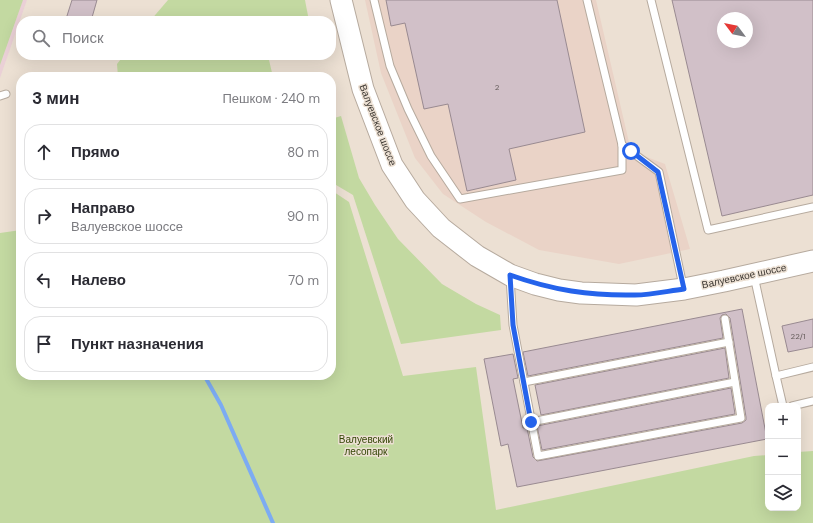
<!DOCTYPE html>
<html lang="ru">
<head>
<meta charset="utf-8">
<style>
  body { margin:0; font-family:"DM Sans",sans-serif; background:#f2f2f3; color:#2b2b33 }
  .controls { position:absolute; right:12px; bottom:12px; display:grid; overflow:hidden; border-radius:8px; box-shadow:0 4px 16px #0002 }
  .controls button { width:36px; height:36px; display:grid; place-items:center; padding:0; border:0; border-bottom:1px solid #e1e1e2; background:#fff; color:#2b2b33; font:20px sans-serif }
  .compass { position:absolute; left:717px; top:12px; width:36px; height:36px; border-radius:50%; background:#fff; box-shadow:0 4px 16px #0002; rotate:302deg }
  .stop { position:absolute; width:12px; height:12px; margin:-9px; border:3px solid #2563eb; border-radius:50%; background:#fff }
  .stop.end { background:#2563eb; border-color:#fff; box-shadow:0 1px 4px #0008 }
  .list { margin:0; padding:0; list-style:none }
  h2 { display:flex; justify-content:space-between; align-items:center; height:52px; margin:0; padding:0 16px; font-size:17px }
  h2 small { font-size:13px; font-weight:400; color:#7c7c81 }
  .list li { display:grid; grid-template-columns:26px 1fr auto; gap:12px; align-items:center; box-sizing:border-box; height:56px; margin:0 8px 8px; padding:0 8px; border:1px solid #e1e1e2; border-radius:16px }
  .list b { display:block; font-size:15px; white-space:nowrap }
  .list p { margin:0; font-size:13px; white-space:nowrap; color:#7c7c81 }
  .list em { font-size:13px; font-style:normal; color:#7c7c81 }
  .icon { flex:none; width:22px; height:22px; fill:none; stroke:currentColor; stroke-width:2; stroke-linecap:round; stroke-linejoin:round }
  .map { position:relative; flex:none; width:813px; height:523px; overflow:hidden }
  .search { position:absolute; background:#fff; box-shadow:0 4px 16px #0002; left:16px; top:16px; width:320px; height:44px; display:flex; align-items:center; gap:10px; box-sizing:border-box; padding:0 14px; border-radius:16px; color:#7c7c81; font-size:15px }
  .panel { position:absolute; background:#fff; box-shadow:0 4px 16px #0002; left:16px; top:72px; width:320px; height:308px; border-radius:16px }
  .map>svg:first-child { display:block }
  .commercial { fill:#ead3c7 }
  .education { fill:#ead0d6 }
  .green { fill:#c3d9a1 }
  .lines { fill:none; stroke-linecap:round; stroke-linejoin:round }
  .stream { stroke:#7cabf2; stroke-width:4 }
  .building { fill:#d1c0c8; stroke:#998a91; fill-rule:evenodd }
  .service-casing { stroke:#b6aa9e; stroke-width:9 }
  .secondary-casing { stroke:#b6aa9e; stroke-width:23 }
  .service { stroke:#fff; stroke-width:7 }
  .secondary { stroke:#fff; stroke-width:21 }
  .route { stroke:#2563eb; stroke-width:5 }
  .labels { text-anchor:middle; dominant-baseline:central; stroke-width:3; stroke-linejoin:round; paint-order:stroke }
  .number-label { font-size:8px; fill:#625a58 }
  .street-label { font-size:10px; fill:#3d3833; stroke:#ece0d3 }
  .park-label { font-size:10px; fill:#334505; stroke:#ece0d3 }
</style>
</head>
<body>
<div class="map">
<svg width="813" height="523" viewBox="0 0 813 523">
  <rect width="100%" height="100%" fill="#ece0d3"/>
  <polygon class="commercial" points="365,0 596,0 631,151 665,164 690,249 619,264 539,250 486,222 443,194 415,158 381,73"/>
  <polygon class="education" points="0,0 27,0 0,78"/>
  <g class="green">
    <polygon points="0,0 23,0 0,65"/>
    <polygon points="168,0 305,0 309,21 150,21"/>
    <polygon points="124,55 283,55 269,60 273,77 118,77 117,64"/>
    <polygon points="341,116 359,178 375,205 398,239 442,284 476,304 500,315 501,330 401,344 353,195 331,182 331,119"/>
    <polygon points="331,190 349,202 403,376 476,367 496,510 754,456 768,455 768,508 798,508 798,452 813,451 813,523 0,523 0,233 21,230 21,375 331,375"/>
  </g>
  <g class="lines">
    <polyline class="stream" points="204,375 221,405 273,523"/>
  </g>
  <g class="building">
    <polygon points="72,0 97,0 91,21 72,21 66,19"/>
    <polygon points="386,0 557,0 585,132 509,149 516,180 467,191 448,104 424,109 405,23 391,26"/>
    <path d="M 672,0 L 813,0 L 813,195 L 722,216 ZM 723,18 L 747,18 L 747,42 L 723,42 Z"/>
    <polygon points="742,309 767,439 517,487 508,444 501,446 484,359 513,354 518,378 513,379 523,428 527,428 533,457 537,461 742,423 746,420 746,417 730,318 726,314 722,315 720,318 723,338 533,375 528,376 523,352"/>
    <polygon points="813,319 813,347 788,352 782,326"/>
    <polygon points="725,348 729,378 541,415 535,385"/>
    <polygon points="731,388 735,414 542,450 537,426"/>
  </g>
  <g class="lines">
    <g class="service-casing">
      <g id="service">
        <polyline points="374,0 390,66 408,109 431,156 460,199 622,170 622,145 587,0"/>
        <polyline points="651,0 708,230 813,207"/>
        <polyline points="0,96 6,94"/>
        <polyline points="622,145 659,172 683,286"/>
        <polyline points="754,276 776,376 813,367"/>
        <polyline points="510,277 513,325 538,456 741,418 725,319"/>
        <polyline points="776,376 783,406"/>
        <polyline points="524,382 729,342"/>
        <polyline points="792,406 813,401"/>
        <polyline points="531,422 735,382"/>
      </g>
    </g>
    <g class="secondary-casing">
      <polyline id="secondary" points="341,0 363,89 392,165 415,200 441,228 477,256 510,275 535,284 559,290 581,293 636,295 684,289 724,281 813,261"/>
    </g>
    <use href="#service" class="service"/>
    <use href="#secondary" class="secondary"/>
  </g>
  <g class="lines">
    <path class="route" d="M 531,422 L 513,325 L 510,275 C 552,290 590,296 635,295 C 651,295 668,291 684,289 L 658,172 L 631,151"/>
  </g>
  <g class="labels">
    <g class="number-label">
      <text x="497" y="87">2</text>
      <text x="798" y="336">22/1</text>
    </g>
    <g class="street-label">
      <text transform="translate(378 125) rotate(69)">Валуевское шоссе</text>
      <text transform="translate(744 276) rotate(-12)">Валуевское шоссе</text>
    </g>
    <g class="park-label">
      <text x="366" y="439">Валуевский<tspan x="366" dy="12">лесопарк</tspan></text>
    </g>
  </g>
</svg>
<div class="controls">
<button>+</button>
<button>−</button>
<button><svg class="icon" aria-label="layers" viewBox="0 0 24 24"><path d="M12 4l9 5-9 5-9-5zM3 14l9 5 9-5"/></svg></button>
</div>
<svg class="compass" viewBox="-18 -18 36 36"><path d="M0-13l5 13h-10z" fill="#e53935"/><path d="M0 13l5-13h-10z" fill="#7c7c81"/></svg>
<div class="stop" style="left:631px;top:151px"></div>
<div class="stop end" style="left:531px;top:422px"></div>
<div class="search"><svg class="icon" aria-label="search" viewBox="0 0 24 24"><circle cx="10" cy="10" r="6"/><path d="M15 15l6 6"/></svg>Поиск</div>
<section class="panel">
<h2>3 мин<small>Пешком · 240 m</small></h2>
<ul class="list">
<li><svg class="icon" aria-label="ahead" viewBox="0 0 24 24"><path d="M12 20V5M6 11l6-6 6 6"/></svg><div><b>Прямо</b></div><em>80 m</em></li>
<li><svg class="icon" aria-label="right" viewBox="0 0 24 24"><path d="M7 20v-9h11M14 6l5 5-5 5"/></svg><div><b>Направо</b><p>Валуевское шоссе</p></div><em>90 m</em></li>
<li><svg class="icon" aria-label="left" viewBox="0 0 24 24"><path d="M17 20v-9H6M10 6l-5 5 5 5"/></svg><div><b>Налево</b></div><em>70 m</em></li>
<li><svg class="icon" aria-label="arrive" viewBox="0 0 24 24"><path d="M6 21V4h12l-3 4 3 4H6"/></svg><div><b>Пункт назначения</b></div></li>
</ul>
</section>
</div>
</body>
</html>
